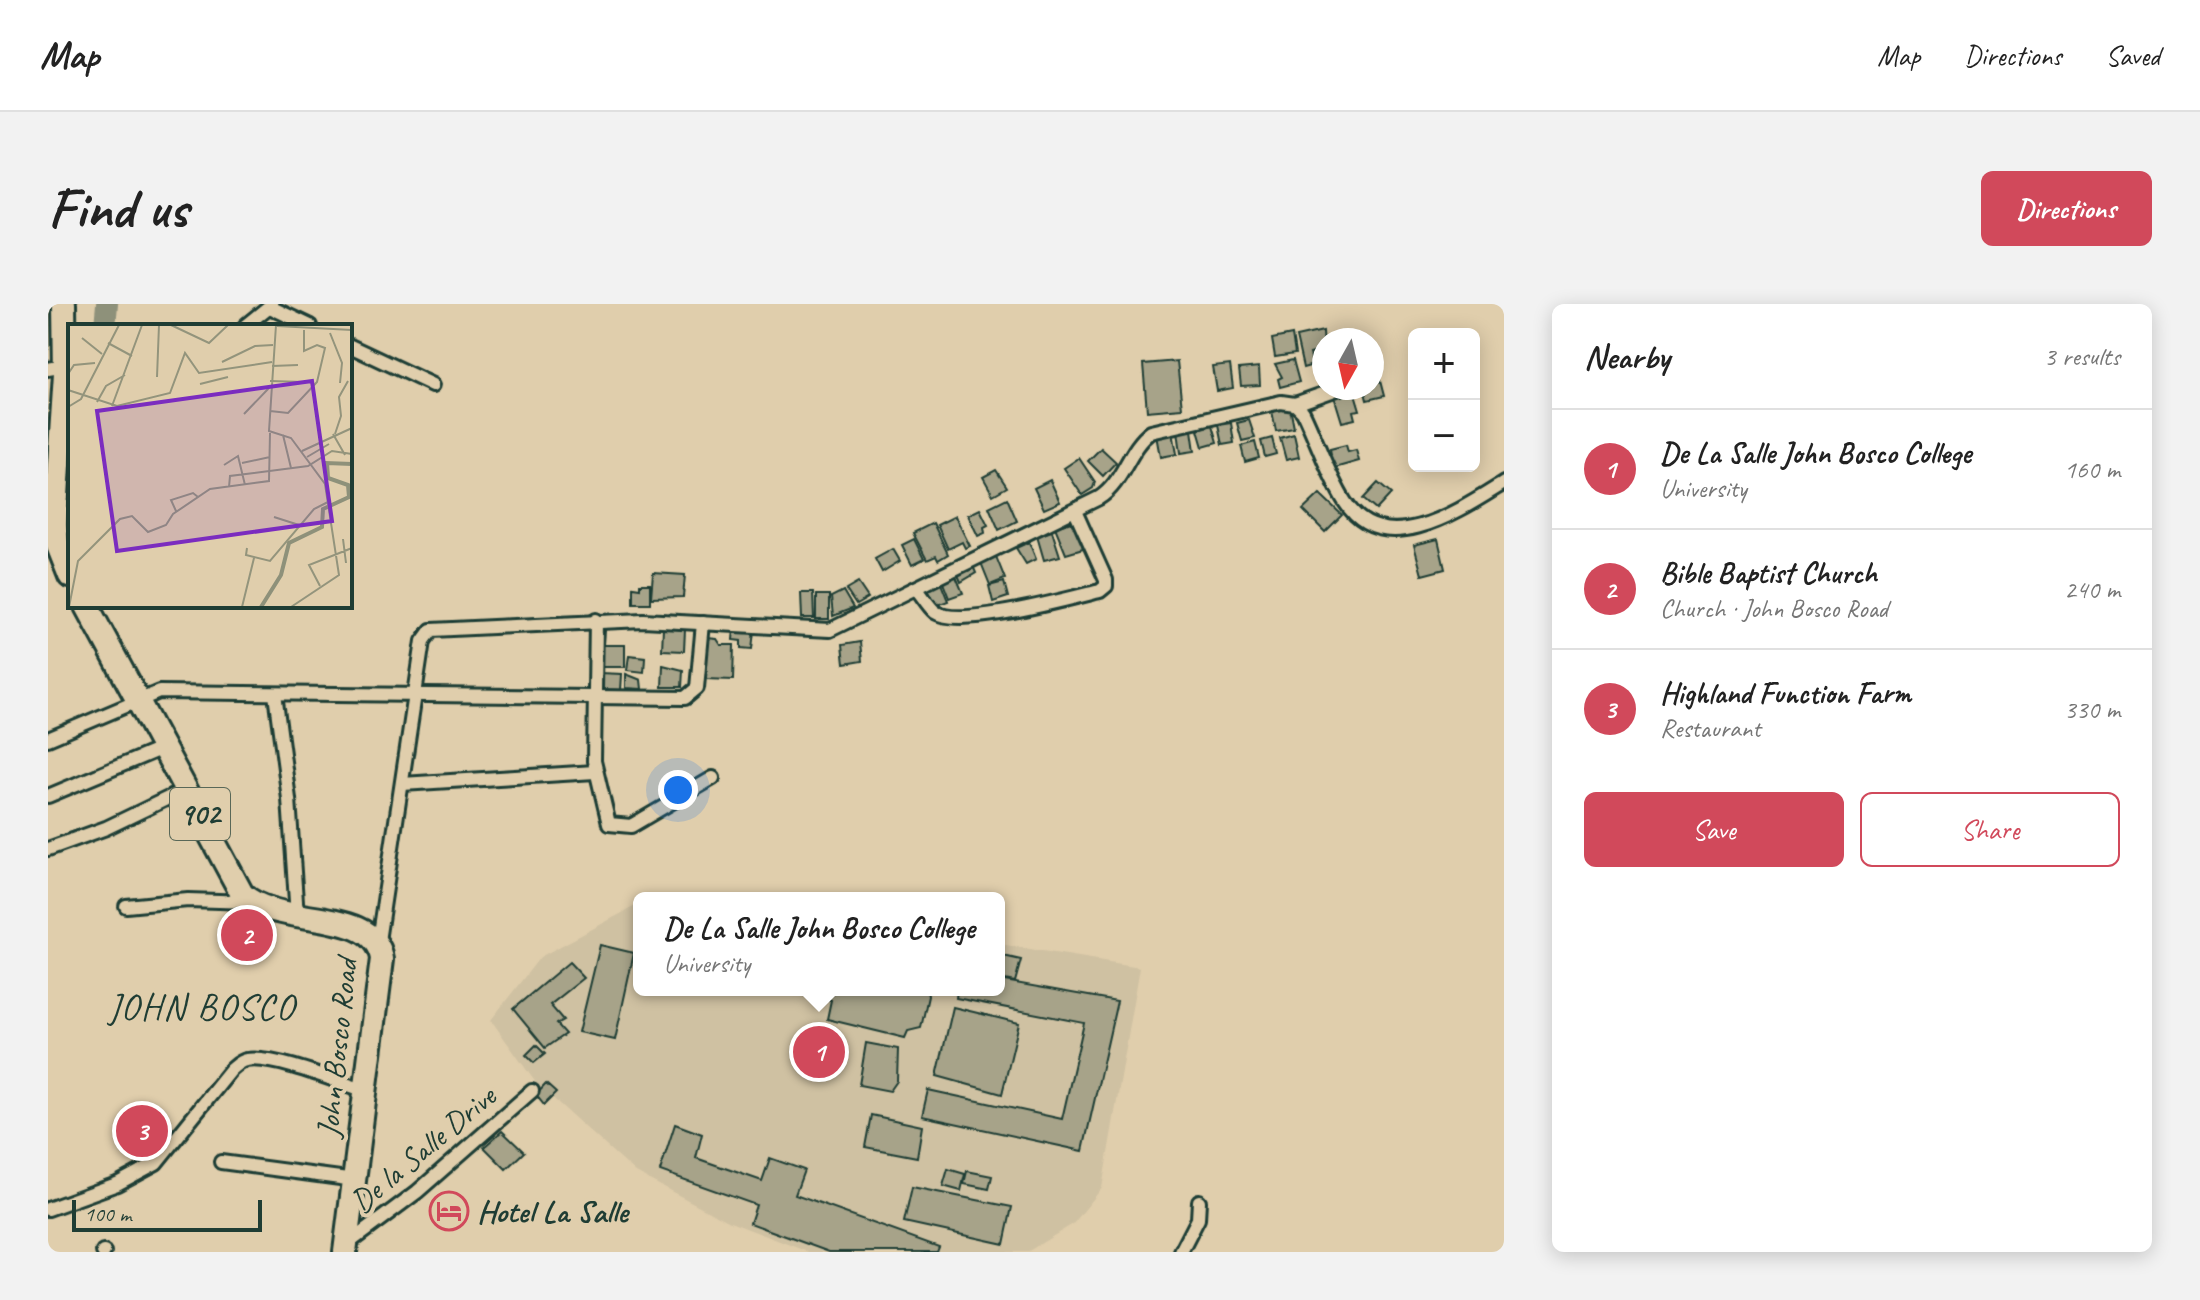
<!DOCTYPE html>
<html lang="en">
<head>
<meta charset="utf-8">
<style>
  body { margin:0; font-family:Caveat,sans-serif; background:#f2f2f2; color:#222 }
  .controls { position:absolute; right:24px; top:24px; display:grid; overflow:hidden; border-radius:12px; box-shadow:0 4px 20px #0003 }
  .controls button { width:72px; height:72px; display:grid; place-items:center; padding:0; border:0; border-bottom:2px solid #e0e0e0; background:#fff; color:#222; font:40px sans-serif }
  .compass { position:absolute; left:1264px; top:24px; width:72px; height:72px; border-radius:50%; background:#fff; box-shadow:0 4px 20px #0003; rotate:188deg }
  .scale { position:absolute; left:24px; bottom:20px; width:190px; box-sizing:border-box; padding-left:8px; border:4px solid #1f3d34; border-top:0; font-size:22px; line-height:28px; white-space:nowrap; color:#1f3d34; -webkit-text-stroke:6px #e0ceac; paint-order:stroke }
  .you { position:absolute; left:630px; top:486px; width:28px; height:28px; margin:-20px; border:6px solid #fff; border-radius:50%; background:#1a73e8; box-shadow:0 0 0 12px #1a73e833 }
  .badge { display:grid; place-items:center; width:52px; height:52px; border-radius:50%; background:#d1495b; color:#fff; font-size:26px; font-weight:700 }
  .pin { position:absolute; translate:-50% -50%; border:4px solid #fff; box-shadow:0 2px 8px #0006 }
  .popup { position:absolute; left:585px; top:588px; width:372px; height:104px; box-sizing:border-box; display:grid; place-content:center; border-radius:12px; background:#fff; filter:drop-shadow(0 2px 6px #0005); font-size:26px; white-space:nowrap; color:#767676 }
  .popup b { font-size:30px; color:#222 }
  .popup::after { content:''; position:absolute; left:50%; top:100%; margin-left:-16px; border:16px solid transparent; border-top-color:#fff }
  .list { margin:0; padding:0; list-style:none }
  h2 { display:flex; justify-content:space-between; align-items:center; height:104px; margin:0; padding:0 32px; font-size:34px }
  h2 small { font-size:26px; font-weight:400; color:#767676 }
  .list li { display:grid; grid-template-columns:52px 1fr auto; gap:24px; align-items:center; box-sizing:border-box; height:120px; padding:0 32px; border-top:2px solid #e0e0e0 }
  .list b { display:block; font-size:30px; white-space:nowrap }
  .list p { margin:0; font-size:26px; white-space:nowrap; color:#767676 }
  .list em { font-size:26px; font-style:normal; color:#767676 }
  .actions { display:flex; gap:16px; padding:24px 32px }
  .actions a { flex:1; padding:18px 0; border:2px solid #d1495b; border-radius:12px; text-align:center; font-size:28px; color:#d1495b }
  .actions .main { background:#d1495b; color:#fff }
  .map { position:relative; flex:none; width:1456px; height:948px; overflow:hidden; border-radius:12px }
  header { display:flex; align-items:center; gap:48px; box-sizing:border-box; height:112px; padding:0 40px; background:#fff; border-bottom:2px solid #e0e0e0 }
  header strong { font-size:38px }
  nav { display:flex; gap:44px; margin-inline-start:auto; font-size:28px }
  .intro { display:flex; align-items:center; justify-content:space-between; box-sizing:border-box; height:192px; padding:0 48px }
  h1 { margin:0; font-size:56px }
  .button { padding:20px 36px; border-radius:12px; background:#d1495b; color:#fff; font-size:28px; font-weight:700 }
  main { display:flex; gap:48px; padding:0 48px }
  aside { flex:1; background:#fff; border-radius:12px; box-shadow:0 4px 20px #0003 }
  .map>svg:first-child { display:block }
  .built { fill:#cfc1a2 }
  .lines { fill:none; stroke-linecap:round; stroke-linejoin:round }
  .river { stroke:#8e917a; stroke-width:22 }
  .building { fill:#a7a389; stroke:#1f3d34; stroke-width:2 }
  .minor-casing { stroke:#1f3d34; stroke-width:18 }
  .trunk-casing { stroke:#1f3d34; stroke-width:28 }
  .minor { stroke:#e0ceac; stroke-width:12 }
  .trunk { stroke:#e0ceac; stroke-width:22 }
  .labels { text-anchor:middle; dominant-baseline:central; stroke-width:8; stroke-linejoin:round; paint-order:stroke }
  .shield { fill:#e0ceac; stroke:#596858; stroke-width:2 }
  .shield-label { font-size:30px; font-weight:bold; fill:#1f3d34 }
  .street-label { font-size:32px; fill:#1f3d34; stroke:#e0ceac }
  .poi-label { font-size:32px; font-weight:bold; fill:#1f3d34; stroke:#e0ceac; text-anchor:start }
  .quarter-label { font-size:36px; letter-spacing:2px; fill:#1f3d34; stroke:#e0ceac }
  .inset-river { fill:none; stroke:#8e917a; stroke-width:4 }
  .inset-road { fill:none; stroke:#93947c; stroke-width:2 }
  .view { fill:#7b2cbf; fill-opacity:0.15; stroke:#7b2cbf; stroke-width:4 }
  .inset-edge { fill:none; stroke:#1f3d34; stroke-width:4 }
</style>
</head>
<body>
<header>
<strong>Map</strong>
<nav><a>Map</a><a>Directions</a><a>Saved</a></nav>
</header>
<div class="intro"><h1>Find us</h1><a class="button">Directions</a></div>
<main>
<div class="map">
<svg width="1456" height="948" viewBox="0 0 1456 948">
  <rect width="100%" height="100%" fill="#e0ceac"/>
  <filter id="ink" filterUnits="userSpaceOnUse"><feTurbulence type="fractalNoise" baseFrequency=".0125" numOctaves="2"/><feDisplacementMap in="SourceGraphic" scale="16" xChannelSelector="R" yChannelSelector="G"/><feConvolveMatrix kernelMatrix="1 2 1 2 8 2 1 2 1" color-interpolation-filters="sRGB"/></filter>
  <g filter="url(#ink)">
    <polygon class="built" points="591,600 591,686 951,686 951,640 1092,663 1054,884 1025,920 979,948 760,948 682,918 588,869 488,779 443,716 492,653"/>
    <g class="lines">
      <polyline class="river" points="57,22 59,0"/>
    </g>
    <g class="building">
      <polygon points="1275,27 1276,46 1262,50 1265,61 1255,64 1248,33"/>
      <polygon points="1244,31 1247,50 1227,53 1224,35"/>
      <polygon points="1245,56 1251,78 1232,83 1230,75 1234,73 1227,60"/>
      <polygon points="1129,57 1134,104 1099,107 1095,60"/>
      <polygon points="1182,61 1185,84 1169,87 1165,63"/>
      <polygon points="1211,63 1212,81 1193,82 1191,65"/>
      <polygon points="1331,73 1336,92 1319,96 1316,84 1324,84 1324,74"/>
      <polygon points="1306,86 1312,106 1305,107 1307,115 1294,118 1286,92"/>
      <polygon points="1242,103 1246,124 1228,127 1224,107"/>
      <polygon points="1201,116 1207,134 1194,137 1189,119"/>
      <polygon points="1183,119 1186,139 1174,141 1170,121"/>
      <polygon points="1164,122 1169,139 1155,143 1150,126"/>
      <polygon points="1144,126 1147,147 1133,149 1130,127"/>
      <polygon points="1125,128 1129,150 1113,153 1109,131"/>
      <polygon points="1246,130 1251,153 1238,156 1232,134"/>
      <polygon points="1224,134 1228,150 1217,153 1213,137"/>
      <polygon points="1207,138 1211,154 1197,158 1193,142"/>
      <polygon points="1298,141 1300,148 1308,146 1311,157 1283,165 1279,151 1283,150 1282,145"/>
      <polygon points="1053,144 1068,158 1055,172 1040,157"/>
      <polygon points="1031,154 1047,178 1045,184 1034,191 1016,164"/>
      <polygon points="948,166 959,183 945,191 935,173"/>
      <polygon points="1002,176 1012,198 996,205 986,184"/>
      <polygon points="1330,179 1343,190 1328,206 1315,195"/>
      <polygon points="1272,190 1294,211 1277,228 1255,206"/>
      <polygon points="959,194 969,217 951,226 941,203"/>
      <polygon points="932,205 940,221 936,223 937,229 930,232 920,211"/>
      <polygon points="907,212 922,242 917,244 914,238 900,245 889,221"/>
      <polygon points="1027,217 1035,245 1018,250 1007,223"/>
      <polygon points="885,219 900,250 890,256 888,252 879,256 865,229"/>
      <polygon points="1004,227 1012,252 996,256 989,232"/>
      <polygon points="866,235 876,255 864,261 854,241"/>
      <polygon points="1390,235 1397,265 1374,271 1366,241"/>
      <polygon points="981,238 988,255 978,260 968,244"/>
      <polygon points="845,245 852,257 834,268 827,255"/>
      <polygon points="947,250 957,275 942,281 932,256"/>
      <polygon points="925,262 928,269 913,278 908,266"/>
      <polygon points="605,269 637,271 635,293 603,294"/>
      <polygon points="907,270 915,289 901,294 894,276"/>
      <polygon points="892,277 900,297 887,302 879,282"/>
      <polygon points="956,278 960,293 945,298 941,282"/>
      <polygon points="810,279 820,294 808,301 798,286"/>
      <polygon points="592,280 602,280 602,299 585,299 585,283 592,284"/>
      <polygon points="795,287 805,304 785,312 783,293"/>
      <polygon points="753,289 765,289 766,314 754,314"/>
      <rect x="768" y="291" width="13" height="24"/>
      <polygon points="615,324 637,325 636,347 614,346"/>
      <polygon points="686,325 706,327 704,345 693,344 693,337 685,336"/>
      <polygon points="549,327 557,327 556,341 577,341 577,363 549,363"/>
      <polygon points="659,334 669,335 673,341 686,341 685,376 657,375"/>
      <polygon points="812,338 814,357 796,360 794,341"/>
      <polygon points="581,351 597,353 596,368 579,366"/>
      <polygon points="615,361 635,366 634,383 614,383"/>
      <polygon points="552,369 574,370 573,386 551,385"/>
      <polygon points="578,370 593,376 594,385 578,384"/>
      <polygon points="188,607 216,618 211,648 181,643"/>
      <polygon points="552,641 586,649 567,736 531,728"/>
      <polygon points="951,651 973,656 967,678 951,675"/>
      <polygon points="521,658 536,674 502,701 515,716 508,720 517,730 497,744 465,705"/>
      <polygon points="951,676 1069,697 1035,847 874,812 880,786 1014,815 1036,719 908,694 909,686 951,686"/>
      <polygon points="778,686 879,686 880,692 873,724 860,727 857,734 779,715 783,696 779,695"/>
      <polygon points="905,703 971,719 954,790 889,772"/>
      <polygon points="818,739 850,745 849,777 842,787 811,781"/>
      <polygon points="488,741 497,750 486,759 478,751"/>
      <polygon points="498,780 508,789 496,801 488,791"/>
      <polygon points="823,811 874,822 869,853 817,843"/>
      <polygon points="627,820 654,830 648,854 714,877 722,854 756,866 747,891 891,943 889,948 781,948 702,919 708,901 612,867"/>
      <polygon points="454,827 476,848 458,865 436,843"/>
      <polygon points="900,865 917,870 913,887 895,882"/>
      <polygon points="919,867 944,872 941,885 916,880"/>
      <polygon points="864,883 964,903 956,940 856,918"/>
    </g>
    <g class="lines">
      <g class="minor-casing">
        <g id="minor">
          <polyline points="222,3 262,22"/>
          <polyline points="197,22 224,0"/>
          <polyline points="302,42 385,81"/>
          <polyline points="0,65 17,62"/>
          <polyline points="1247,100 1292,84"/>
          <path d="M 868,284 C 874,291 880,302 887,308 C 911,325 1023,294 1052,287 L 1058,282 L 1058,276 L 1027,207"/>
          <polyline points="548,316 546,457 561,520 583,522 665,474"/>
          <polyline points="227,390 241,495 249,612"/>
          <polyline points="0,435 111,388 637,394 649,384 655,319"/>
          <polyline points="354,480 547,468"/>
          <polyline points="0,492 117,443"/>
          <polyline points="0,545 58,524 139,485"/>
          <polyline points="78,602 140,596 202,598"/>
          <path d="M 330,637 L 375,337 L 383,326 L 595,316 L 782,326 L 1051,194 C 1076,178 1080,145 1103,128 L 1233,98 L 1247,100 L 1255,108 C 1269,137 1280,171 1297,198 C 1336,259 1414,205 1456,179"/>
          <polyline points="173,858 307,876"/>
          <path d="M 0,905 L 69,880 L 108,859 L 183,766 C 188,762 192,757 199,756 C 225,751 291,778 318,787"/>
          <polyline points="298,941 369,888 484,787"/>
          <polyline points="55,948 56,948"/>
          <polyline points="1133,948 1150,915 1151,897"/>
        </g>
      </g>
      <g class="trunk-casing">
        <g id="trunk">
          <polyline points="16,0 17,70 7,221 9,239 22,272"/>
          <path d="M 39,302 L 194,590 C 230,625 326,601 334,655 L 297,948"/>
        </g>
      </g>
      <use href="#minor" class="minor"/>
      <use href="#trunk" class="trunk"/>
    </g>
  </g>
  <defs>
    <g id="hotel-ring" transform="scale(2)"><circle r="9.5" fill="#e0ceac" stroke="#d1495b" stroke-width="1.5"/><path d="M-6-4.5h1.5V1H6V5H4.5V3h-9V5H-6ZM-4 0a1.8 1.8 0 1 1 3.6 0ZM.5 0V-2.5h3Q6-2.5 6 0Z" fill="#d1495b"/></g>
  </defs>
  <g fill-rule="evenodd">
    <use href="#hotel-ring" x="401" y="907"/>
  </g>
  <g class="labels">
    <rect class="shield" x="122" y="484" width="60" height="52" rx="6"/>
    <g class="shield-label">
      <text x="152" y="510">902</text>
    </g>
    <g class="street-label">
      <text transform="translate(289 744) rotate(-84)">John Bosco Road</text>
      <text transform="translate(375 845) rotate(-40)">De la Salle Drive</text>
    </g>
    <g class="poi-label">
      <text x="429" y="907">Hotel La Salle</text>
    </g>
    <g class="quarter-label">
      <text x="154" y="703">JOHN BOSCO</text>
    </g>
  </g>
  <g transform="translate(20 20)">
    <rect width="284" height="284" fill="#e0ceac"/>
    <path class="inset-river" d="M 193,283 L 213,251 L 221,219 L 254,203 L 255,185 L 281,173 L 280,161 L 260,154 L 259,139 L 284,140"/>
    <path class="inset-road" d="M 103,1 L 141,19 L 160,1M 208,1 L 201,107 L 223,114 L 257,160 L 271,251 L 223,283M 209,2 L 284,6M 262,9 L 274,39 L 272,59M 14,14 L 34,30M 40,19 L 64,32M 154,38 L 187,22 L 205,21M 204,42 L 230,41M 0,50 L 6,41 L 27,39M 89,53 L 91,1M 202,57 L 236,58M 132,60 L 160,53M 0,66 L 49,82 L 102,69 L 117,29 L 131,49 L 204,38M 29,78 L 38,62 L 57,51M 44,82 L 74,1M 0,83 L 13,75 L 51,1M 202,87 L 220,89 L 249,58 L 257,24 L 249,21 L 236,27 L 236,6M 176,90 L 201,64M 265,110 L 277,131M 267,110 L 273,92 L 271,73 L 280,57M 215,111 L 223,144M 234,127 L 284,104M 239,133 L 261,120M 174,139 L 202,133M 156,141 L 170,132 L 177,161M 161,163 L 162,152 L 240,142 L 264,127 L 284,130M 108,187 L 103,176 L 125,169 L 130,173M 206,193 L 231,201M 275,215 L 278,239M 179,224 L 178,231 L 202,237 L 246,185 L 260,178M 252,262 L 241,241 L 284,224M 1,283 L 10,237 L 52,195 L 64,192 L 80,208 L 98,201 L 105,190 L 142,165 L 201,157 L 202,109M 174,283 L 186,234"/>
    <path class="view" d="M 244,57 L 264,197 L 49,227 L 29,87 Z"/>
    <rect width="284" height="284" class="inset-edge"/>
  </g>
</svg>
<div class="controls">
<button>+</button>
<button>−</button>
</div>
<svg class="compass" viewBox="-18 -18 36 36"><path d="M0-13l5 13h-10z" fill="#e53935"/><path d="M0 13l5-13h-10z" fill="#767676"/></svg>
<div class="scale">100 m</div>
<div class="you"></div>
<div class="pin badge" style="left:771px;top:748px">1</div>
<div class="popup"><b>De La Salle John Bosco College</b>University</div>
<div class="pin badge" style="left:199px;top:631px">2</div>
<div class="pin badge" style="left:94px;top:827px">3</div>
</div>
<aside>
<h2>Nearby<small>3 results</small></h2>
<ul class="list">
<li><span class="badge">1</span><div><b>De La Salle John Bosco College</b><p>University</p></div><em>160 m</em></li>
<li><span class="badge">2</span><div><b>Bible Baptist Church</b><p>Church · John Bosco Road</p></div><em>240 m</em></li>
<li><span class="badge">3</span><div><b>Highland Function Farm</b><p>Restaurant</p></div><em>330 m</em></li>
</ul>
<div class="actions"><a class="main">Save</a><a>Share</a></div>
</aside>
</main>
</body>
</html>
